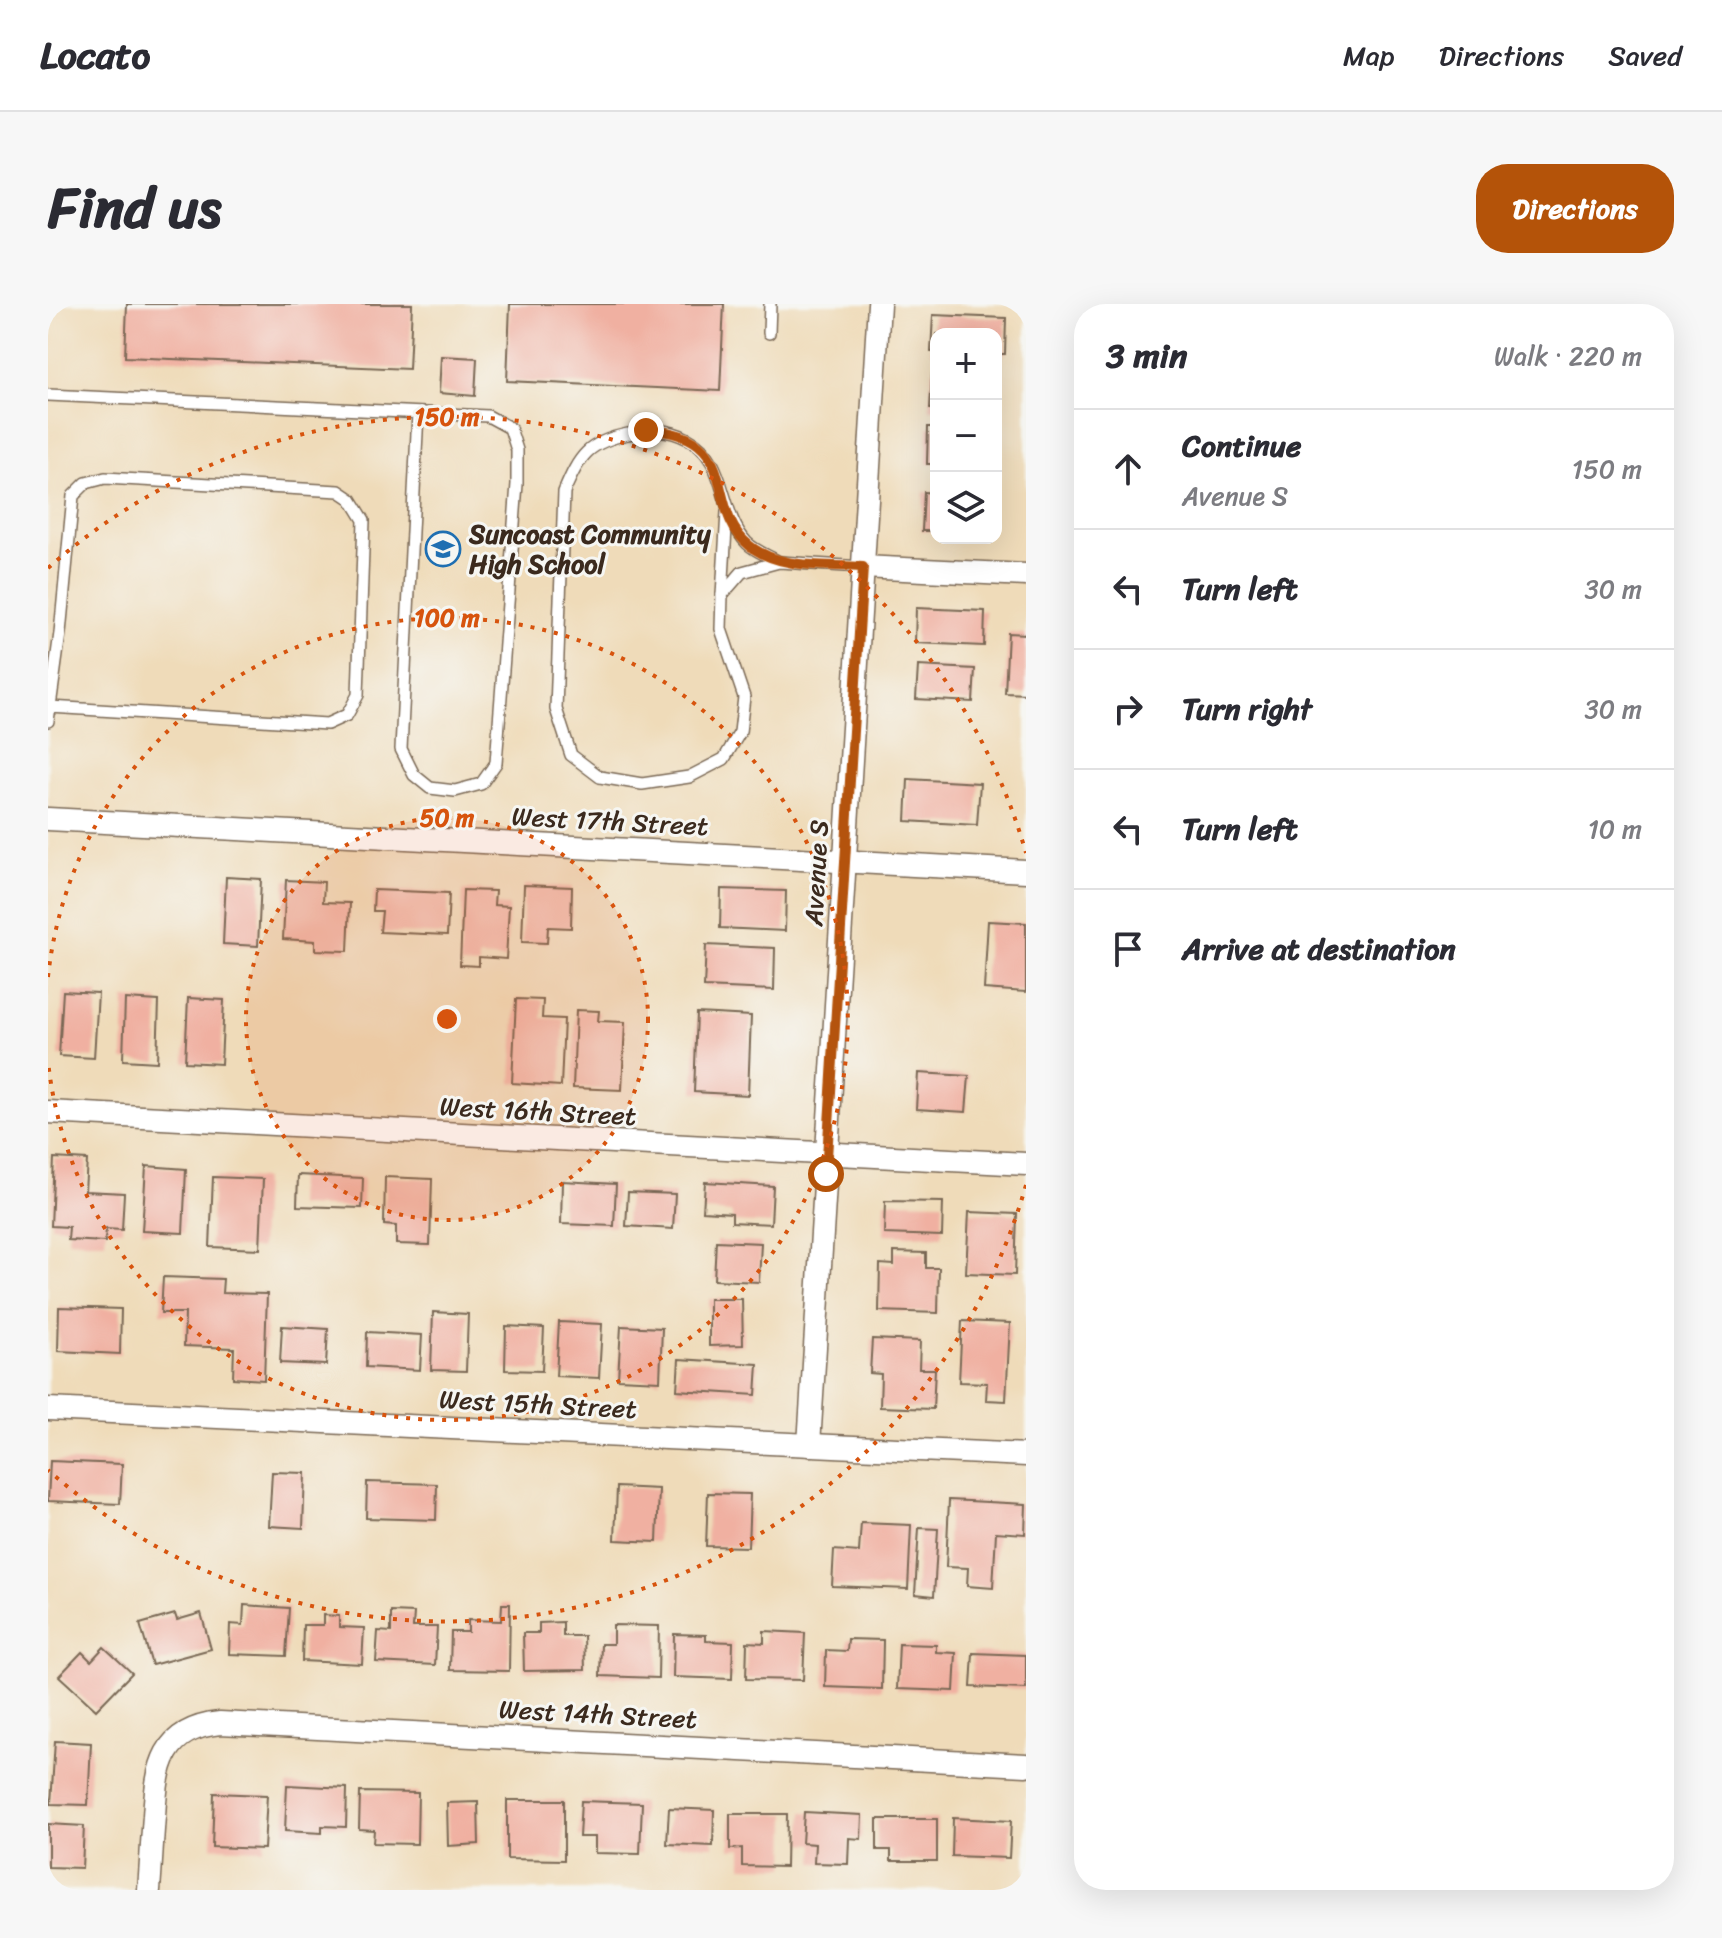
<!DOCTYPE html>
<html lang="en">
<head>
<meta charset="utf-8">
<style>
  body { margin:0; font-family:Sriracha,sans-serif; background:#f7f7f7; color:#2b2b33 }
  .controls { position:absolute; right:24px; top:24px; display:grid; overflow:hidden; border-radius:16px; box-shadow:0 8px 32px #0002 }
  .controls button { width:72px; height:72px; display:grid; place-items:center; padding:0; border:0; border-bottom:2px solid #e1e1e2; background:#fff; color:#2b2b33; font:40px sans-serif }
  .stop { position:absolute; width:24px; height:24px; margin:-18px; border:6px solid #b45309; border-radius:50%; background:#fff }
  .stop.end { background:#b45309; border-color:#fff; box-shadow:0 2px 8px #0008 }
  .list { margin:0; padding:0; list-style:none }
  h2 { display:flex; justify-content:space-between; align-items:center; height:104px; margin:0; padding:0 32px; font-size:34px }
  h2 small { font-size:26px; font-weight:400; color:#7c7c81 }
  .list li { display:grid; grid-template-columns:52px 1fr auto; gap:24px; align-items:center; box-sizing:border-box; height:120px; padding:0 32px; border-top:2px solid #e1e1e2 }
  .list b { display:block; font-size:30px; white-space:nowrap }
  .list p { margin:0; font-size:26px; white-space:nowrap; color:#7c7c81 }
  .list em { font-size:26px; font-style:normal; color:#7c7c81 }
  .icon { flex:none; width:44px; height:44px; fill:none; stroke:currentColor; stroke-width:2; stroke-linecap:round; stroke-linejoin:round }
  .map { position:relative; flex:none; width:978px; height:1586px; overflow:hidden; border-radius:32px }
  header { display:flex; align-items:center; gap:48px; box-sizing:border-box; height:112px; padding:0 40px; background:#fff; border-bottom:2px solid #e1e1e2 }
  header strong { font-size:38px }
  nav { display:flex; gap:44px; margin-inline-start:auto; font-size:28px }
  .intro { display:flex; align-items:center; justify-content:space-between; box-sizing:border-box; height:192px; padding:0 48px }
  h1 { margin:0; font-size:56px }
  .button { padding:20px 36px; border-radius:32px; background:#b45309; color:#fff; font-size:28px; font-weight:700 }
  main { display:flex; gap:48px; padding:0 48px }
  aside { flex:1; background:#fff; border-radius:32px; box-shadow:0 8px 32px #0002 }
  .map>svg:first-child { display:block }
  .building { fill:#f0b0a1 }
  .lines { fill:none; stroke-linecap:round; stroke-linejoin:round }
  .lane-casing { stroke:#7a6854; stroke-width:14 }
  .street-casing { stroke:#7a6854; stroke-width:25 }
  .lane { stroke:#fff; stroke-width:11 }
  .street { stroke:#fff; stroke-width:22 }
  .route { stroke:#b45309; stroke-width:10 }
  .ring { fill:none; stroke:#d7540e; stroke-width:4; stroke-dasharray:4 8 }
  .labels { text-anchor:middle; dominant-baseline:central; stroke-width:6; stroke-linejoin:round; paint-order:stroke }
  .poi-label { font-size:26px; font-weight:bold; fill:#3b2a1e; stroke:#f6f6f2; text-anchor:start }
  .street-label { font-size:26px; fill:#3b2a1e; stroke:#f6f6f2 }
  .centre { fill:#d7540e; stroke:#f6f6f2; stroke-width:4 }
  .ring-label { font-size:24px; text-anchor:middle; font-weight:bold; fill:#d7540e; stroke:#f6f6f2; stroke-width:6; stroke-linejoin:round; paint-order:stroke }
</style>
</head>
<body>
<header>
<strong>Locato</strong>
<nav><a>Map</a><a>Directions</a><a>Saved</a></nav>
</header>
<div class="intro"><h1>Find us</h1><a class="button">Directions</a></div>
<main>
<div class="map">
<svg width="978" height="1586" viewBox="0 0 978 1586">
  <rect width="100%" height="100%" fill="#f6f6f2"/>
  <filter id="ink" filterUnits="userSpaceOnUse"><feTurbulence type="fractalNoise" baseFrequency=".0125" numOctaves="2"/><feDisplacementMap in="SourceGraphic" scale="16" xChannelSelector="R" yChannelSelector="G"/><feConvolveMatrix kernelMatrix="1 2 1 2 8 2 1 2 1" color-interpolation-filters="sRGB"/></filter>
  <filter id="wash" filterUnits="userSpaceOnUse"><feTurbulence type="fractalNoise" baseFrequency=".006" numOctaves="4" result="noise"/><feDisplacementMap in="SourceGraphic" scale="32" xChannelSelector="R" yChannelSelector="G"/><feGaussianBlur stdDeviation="1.8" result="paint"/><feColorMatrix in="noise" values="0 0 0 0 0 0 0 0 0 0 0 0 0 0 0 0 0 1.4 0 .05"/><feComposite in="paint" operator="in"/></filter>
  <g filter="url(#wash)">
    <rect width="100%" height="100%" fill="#efdbb9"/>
    <g id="blocks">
      <g class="building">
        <polygon points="79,0 364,0 361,65 77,53"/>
        <polygon points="462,0 676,0 672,87 459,77"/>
        <polygon points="885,11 958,14 957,50 948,50 948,30 888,30 888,48 883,48"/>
        <polygon points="393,52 429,54 427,92 391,89"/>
        <polygon points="884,67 888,67 888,105 882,105"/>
        <polygon points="880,123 888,123 888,160 879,160"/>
        <polygon points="876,188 888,189 888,227 874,227"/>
        <polygon points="868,304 937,307 936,342 867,339"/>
        <polygon points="960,329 978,330 978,390 957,389"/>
        <polygon points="870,362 927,365 925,398 868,395"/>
        <polygon points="860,475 932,479 929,521 858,517"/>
        <polygon points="178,573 213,575 210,642 175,640"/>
        <polygon points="238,576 276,578 275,598 302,599 300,647 267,646 267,637 235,635"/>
        <polygon points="476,581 524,583 523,624 500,623 499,639 474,638"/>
        <polygon points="673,585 738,587 737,627 672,624"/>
        <polygon points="326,586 401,589 399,631 332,628 334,607 325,607"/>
        <polygon points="415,586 447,587 446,601 461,602 458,655 431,653 431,662 412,661"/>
        <polygon points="940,617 978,619 978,688 936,685"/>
        <polygon points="658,641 727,644 726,686 656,683"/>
        <polygon points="15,687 50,689 46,754 11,752"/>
        <polygon points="140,694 176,696 173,760 137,758"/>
        <polygon points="77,695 111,697 109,758 75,756"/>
        <polygon points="468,695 495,696 494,714 516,715 513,782 464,779"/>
        <polygon points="528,706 551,707 550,717 577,718 574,786 525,784"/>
        <polygon points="649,709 703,712 700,791 646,788"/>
        <polygon points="870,769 921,772 918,808 868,805"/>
        <polygon points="6,854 39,856 37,887 76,889 74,926 58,925 57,938 20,936 21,923 3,922"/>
        <polygon points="98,862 138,865 135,929 94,927"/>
        <polygon points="250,871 315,874 314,904 249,902"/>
        <polygon points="165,873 215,875 212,945 162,943"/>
        <polygon points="337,873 384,875 382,941 348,940 348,922 336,921"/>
        <polygon points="514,877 568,880 566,922 513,920"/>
        <polygon points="657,878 725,882 723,920 684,918 684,909 655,907"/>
        <polygon points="580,888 627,890 625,925 578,922"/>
        <polygon points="837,897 895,898 894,932 836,930"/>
        <polygon points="921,908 969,910 967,971 918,969"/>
        <polygon points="668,937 713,939 711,978 666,976"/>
        <polygon points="846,948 878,949 878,964 891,964 890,1009 831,1007 832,960 846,961"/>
        <polygon points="115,973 175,975 174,989 219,990 216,1076 185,1074 186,1044 136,1042 137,1009 113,1009"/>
        <polygon points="661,995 694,995 695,1041 661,1042"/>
        <polygon points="11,1003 73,1005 72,1050 10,1047"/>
        <polygon points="385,1008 420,1010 418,1067 383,1066"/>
        <polygon points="914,1017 962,1019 958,1097 938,1096 939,1079 911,1078"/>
        <polygon points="511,1018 554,1020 551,1074 508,1072"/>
        <polygon points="234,1022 280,1025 278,1061 232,1059"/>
        <polygon points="458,1022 496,1024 494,1067 457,1066"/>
        <polygon points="573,1022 614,1024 612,1077 570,1075"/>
        <polygon points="319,1028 374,1031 372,1066 318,1063"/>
        <polygon points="824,1035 872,1037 871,1065 887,1065 885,1105 832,1103 833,1070 822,1069"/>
        <polygon points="631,1055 710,1060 708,1091 629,1086"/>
        <polygon points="2,1157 74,1160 72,1200 0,1197"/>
        <polygon points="224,1168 257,1169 255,1224 221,1222"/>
        <polygon points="319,1178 389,1180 388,1216 318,1214"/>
        <polygon points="569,1183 611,1185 609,1238 567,1236"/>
        <polygon points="660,1189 702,1190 700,1243 658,1242"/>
        <polygon points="901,1196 978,1200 977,1230 948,1228 945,1284 919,1282 920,1264 898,1263"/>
        <polygon points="813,1219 863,1221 860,1285 784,1282 786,1246 811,1248"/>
        <polygon points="871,1224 890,1225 886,1292 867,1290"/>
        <polygon points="454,1300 462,1300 461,1367 402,1366 403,1328 420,1328 420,1316 453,1317"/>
        <polygon points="196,1301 241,1304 238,1352 181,1350 182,1320 195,1321"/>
        <polygon points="343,1308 366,1309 365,1323 389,1323 387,1361 328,1358 330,1327 343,1328"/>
        <polygon points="153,1309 163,1345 104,1361 92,1320 127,1310 129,1316"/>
        <polygon points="275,1311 291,1312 291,1323 316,1324 314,1360 254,1357 255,1321 275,1321"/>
        <polygon points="515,1318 515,1332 536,1332 537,1366 476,1367 475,1329 491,1329 491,1319"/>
        <polygon points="565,1321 611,1322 610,1374 552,1372 553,1340 565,1340"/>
        <polygon points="716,1327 757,1329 755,1376 698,1375 699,1338 716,1339"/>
        <polygon points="626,1330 658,1331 658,1337 685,1338 684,1375 625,1373"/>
        <polygon points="800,1335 835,1336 834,1385 777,1383 778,1346 799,1347"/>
        <polygon points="851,1340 888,1341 888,1348 908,1349 906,1387 849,1385"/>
        <polygon points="56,1343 84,1369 48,1406 11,1372 34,1348 43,1357"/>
        <polygon points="925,1349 978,1351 978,1385 923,1383"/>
        <polygon points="7,1437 43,1439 40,1501 3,1500"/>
        <polygon points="239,1481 299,1484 298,1523 274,1522 274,1529 237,1527"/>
        <polygon points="312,1488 370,1489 369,1540 325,1539 326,1526 311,1525"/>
        <polygon points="166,1489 219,1491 216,1545 164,1543"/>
        <polygon points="459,1496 516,1496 516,1556 459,1555"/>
        <polygon points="533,1497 594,1499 592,1550 547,1549 547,1533 531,1533"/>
        <polygon points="430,1498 431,1540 400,1542 399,1499"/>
        <polygon points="621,1504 666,1506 665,1542 619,1540"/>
        <polygon points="756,1508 814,1511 813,1535 801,1534 800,1560 766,1559 767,1540 754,1539"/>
        <polygon points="682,1510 739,1510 738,1563 694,1562 694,1544 682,1545"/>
        <polygon points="905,1514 963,1517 961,1554 904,1552"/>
        <polygon points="829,1515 889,1515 889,1557 843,1557 843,1546 829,1546"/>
        <polygon points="0,1520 36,1522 34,1564 0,1563"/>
      </g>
    </g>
  </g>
  <g filter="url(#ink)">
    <use href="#blocks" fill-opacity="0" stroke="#7a6854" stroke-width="2"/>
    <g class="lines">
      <g class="lane-casing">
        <g id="lane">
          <polyline points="721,29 722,0"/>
          <polyline points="0,91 440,112 462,124 469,146 469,180 448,459 433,480 407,487 382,484 366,471 353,445 370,109"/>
          <path d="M 731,258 C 721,252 707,247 699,239 C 670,208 680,155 640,135 C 619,124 602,125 580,130 C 540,138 531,152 516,188 L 508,405 L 523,451 L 552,473 L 594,480 L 641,473 L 676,455 L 692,428 L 696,393 L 673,325 L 674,291 L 694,268 L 731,258 L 815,263"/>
          <polyline points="674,291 679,208"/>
          <polyline points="0,417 12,329 25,192 38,179 57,174 291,187 303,195 316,216 310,391 299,411 279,420 2,403"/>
        </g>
      </g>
      <g class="street-casing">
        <g id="street">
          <polyline points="815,263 978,271"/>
          <polyline points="0,515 978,567"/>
          <polyline points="0,808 978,860"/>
          <polyline points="0,1105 978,1151"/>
          <polyline points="761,1141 831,0"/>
          <path d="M 101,1586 C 103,1561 104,1536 106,1512 C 109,1462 114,1425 172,1419 L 978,1461"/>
        </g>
      </g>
      <use href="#lane" class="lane"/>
      <use href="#street" class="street"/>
    </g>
  </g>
  <g class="lines" filter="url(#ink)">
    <path class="route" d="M 598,126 C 698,129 653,204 702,242 C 733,266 778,260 815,263 L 778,870"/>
  </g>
  <circle cx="399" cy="715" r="201" fill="#d7540e" fill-opacity=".12"/>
  <g class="ring">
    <circle cx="399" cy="715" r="201"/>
    <path d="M0 673A401 401 0 1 1 0 757"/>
    <path d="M978 881A602 602 0 0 1 0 1166M0 264A602 602 0 0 1 978 549"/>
  </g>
  <defs>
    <g id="school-ring" transform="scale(1.8)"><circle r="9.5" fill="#f6f6f2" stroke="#1f6fb2" stroke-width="1.5"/><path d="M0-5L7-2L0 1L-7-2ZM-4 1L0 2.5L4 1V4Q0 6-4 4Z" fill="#1f6fb2"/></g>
  </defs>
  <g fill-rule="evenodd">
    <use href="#school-ring" x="395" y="245"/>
  </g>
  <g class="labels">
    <g class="poi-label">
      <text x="421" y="230">Suncoast Community<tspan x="421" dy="30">High School</tspan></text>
    </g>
    <g class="street-label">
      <text transform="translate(562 517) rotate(3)">West 17th Street</text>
      <text transform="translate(768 569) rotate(-87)">Avenue S</text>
      <text transform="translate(490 807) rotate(3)">West 16th Street</text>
      <text transform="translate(490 1100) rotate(3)">West 15th Street</text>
      <text transform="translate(550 1410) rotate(3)">West 14th Street</text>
    </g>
  </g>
  <circle cx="399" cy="715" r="12" class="centre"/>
  <g class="ring-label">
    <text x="399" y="121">150 m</text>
    <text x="399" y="322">100 m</text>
    <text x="399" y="522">50 m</text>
  </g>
</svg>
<div class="controls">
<button>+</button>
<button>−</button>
<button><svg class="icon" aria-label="layers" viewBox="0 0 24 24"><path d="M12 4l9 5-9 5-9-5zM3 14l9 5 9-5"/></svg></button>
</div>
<div class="stop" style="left:778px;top:870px"></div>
<div class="stop end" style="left:598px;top:126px"></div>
</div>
<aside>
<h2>3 min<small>Walk · 220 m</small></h2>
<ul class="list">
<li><svg class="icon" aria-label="ahead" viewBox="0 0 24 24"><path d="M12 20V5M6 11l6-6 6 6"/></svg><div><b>Continue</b><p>Avenue S</p></div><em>150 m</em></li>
<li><svg class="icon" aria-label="left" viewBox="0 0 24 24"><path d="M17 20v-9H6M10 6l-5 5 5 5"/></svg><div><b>Turn left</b></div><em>30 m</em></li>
<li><svg class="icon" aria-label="right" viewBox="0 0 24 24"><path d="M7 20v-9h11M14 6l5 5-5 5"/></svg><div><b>Turn right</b></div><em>30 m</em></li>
<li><svg class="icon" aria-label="left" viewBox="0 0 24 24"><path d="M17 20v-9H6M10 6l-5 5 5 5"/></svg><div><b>Turn left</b></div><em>10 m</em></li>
<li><svg class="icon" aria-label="arrive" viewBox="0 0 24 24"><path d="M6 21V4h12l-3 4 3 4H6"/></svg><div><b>Arrive at destination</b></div></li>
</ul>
</aside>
</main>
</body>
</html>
